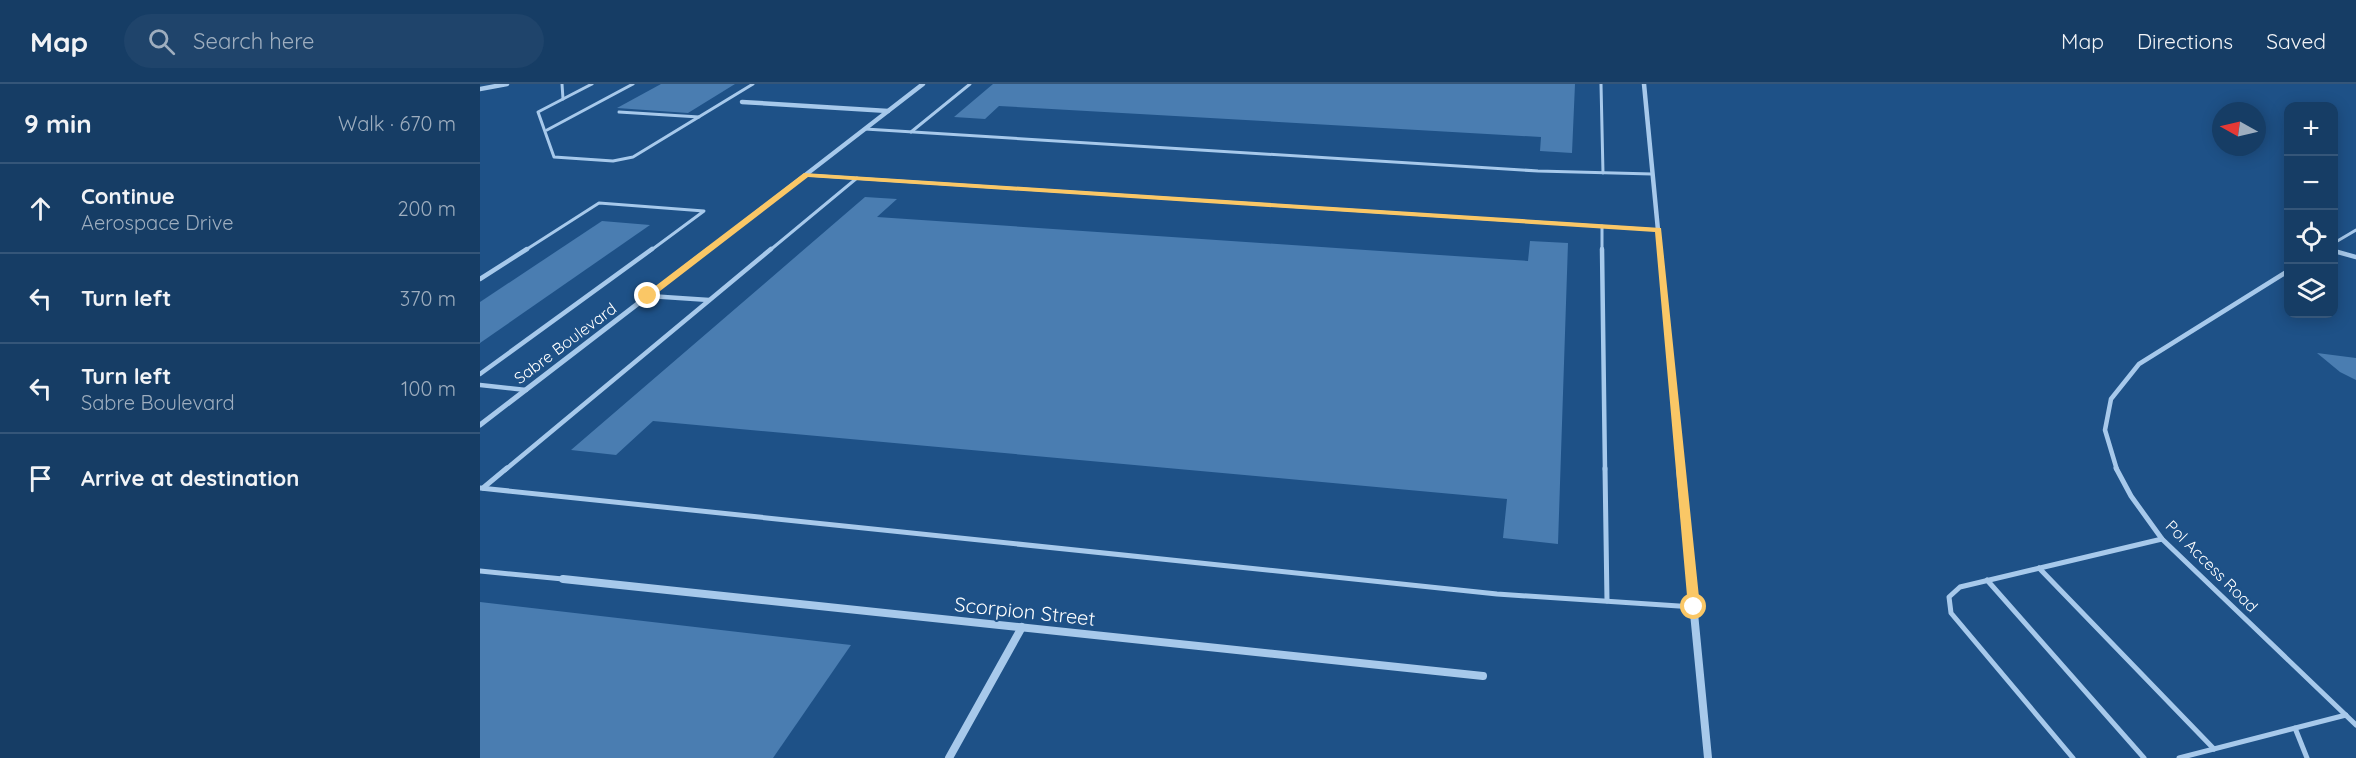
<!DOCTYPE html>
<html lang="en">
<head>
<meta charset="utf-8">
<style>
  body { margin:0; font-family:Quicksand,sans-serif; background:#1f446b; color:#f1f3f6 }
  .controls { position:absolute; right:18px; top:18px; display:grid; overflow:hidden; border-radius:12px; box-shadow:0 3px 15px #0003 }
  .controls button { width:54px; height:54px; display:grid; place-items:center; padding:0; border:0; border-bottom:2px solid #355679; background:#163d65; color:#f1f3f6; font:30px sans-serif }
  .compass { position:absolute; left:1732px; top:18px; width:54px; height:54px; border-radius:50%; background:#163d65; box-shadow:0 3px 15px #0003; rotate:278deg }
  .stop { position:absolute; width:18px; height:18px; margin:-14px; border:4px solid #fac766; border-radius:50%; background:#fff }
  .stop.end { background:#fac766; border-color:#fff; box-shadow:0 2px 6px #0008 }
  .list { margin:0; padding:0; list-style:none }
  h2 { display:flex; justify-content:space-between; align-items:center; height:78px; margin:0; padding:0 24px; font-size:26px }
  h2 small { font-size:20px; font-weight:400; color:#9eaebf }
  .list li { display:grid; grid-template-columns:39px 1fr auto; gap:18px; align-items:center; box-sizing:border-box; height:90px; padding:0 24px; border-top:2px solid #355679 }
  .list b { display:block; font-size:22px; white-space:nowrap }
  .list p { margin:0; font-size:20px; white-space:nowrap; color:#9eaebf }
  .list em { font-size:20px; font-style:normal; color:#9eaebf }
  .icon { flex:none; width:33px; height:33px; fill:none; stroke:currentColor; stroke-width:2; stroke-linecap:round; stroke-linejoin:round }
  .map { position:relative; flex:none; width:1876px; height:674px; overflow:hidden }
  header { display:flex; align-items:center; gap:36px; box-sizing:border-box; height:84px; padding:0 30px; background:#163d65; border-bottom:2px solid #355679 }
  header strong { font-size:28px }
  nav { display:flex; gap:33px; margin-inline-start:auto; font-size:21px }
  .search { width:420px; height:54px; background:#1f446b; display:flex; align-items:center; gap:15px; box-sizing:border-box; padding:0 21px; border-radius:33px; color:#9eaebf; font-size:22px }
  main { display:flex }
  aside { flex:1; background:#163d65 }
  .map>svg:first-child { display:block }
  .building { fill:#4a7db1 }
  .lines { fill:none; stroke-linecap:round; stroke-linejoin:round }
  .service-far2 { stroke:#a7c9eb; stroke-width:3 }
  .service-far1 { stroke:#a7c9eb; stroke-width:4.5 }
  .service { stroke:#a7c9eb; stroke-width:5 }
  .minor-far2 { stroke:#a7c9eb; stroke-width:4.5 }
  .minor-far1 { stroke:#a7c9eb; stroke-width:5 }
  .minor { stroke:#a7c9eb; stroke-width:8 }
  .route { fill:#fac766 }
  .labels { text-anchor:middle; dominant-baseline:central; stroke-width:4.5; stroke-linejoin:round; paint-order:stroke }
  .street-label { font-size:16px; fill:#fff; stroke:#1e5187 }
  .near-street-label { font-size:20px; fill:#fff; stroke:#1e5187 }
</style>
</head>
<body>
<header>
<strong>Map</strong>
<div class="search"><svg class="icon" aria-label="search" viewBox="0 0 24 24"><circle cx="10" cy="10" r="6"/><path d="M15 15l6 6"/></svg>Search here</div>
<nav><a>Map</a><a>Directions</a><a>Saved</a></nav>
</header>
<main>
<aside>
<h2>9 min<small>Walk · 670 m</small></h2>
<ul class="list">
<li><svg class="icon" aria-label="ahead" viewBox="0 0 24 24"><path d="M12 20V5M6 11l6-6 6 6"/></svg><div><b>Continue</b><p>Aerospace Drive</p></div><em>200 m</em></li>
<li><svg class="icon" aria-label="left" viewBox="0 0 24 24"><path d="M17 20v-9H6M10 6l-5 5 5 5"/></svg><div><b>Turn left</b></div><em>370 m</em></li>
<li><svg class="icon" aria-label="left" viewBox="0 0 24 24"><path d="M17 20v-9H6M10 6l-5 5 5 5"/></svg><div><b>Turn left</b><p>Sabre Boulevard</p></div><em>100 m</em></li>
<li><svg class="icon" aria-label="arrive" viewBox="0 0 24 24"><path d="M6 21V4h12l-3 4 3 4H6"/></svg><div><b>Arrive at destination</b></div></li>
</ul>
</aside>
<div class="map">
<svg width="1876" height="674" viewBox="0 0 1876 674">
  <rect width="100%" height="100%" fill="#1e5187"/>
  <g class="building">
    <polygon points="181,0 255,0 208,29 137,24"/>
    <polygon points="513,0 1095,0 1092,69 1060,67 1061,53 519,22 505,35 474,33"/>
    <polygon points="385,113 417,115 397,133 1048,177 1050,157 1088,159 1078,460 1023,454 1027,415 173,337 136,371 91,366"/>
    <polygon points="122,137 170,141 0,259 0,218"/>
    <polygon points="1837,269 1876,274 1876,296 1860,288"/>
    <polygon points="0,518 371,561 293,674 0,674"/>
  </g>
  <g class="lines">
    <g class="service-far2">
      <polyline points="82,0 83,15 58,28 74,73 133,77 153,73 273,0"/>
      <polyline points="1121,0 1123,89"/>
      <polyline points="83,15 112,0"/>
      <polyline points="139,28 219,33"/>
      <polyline points="385,45 1058,87 1172,90"/>
      <polyline points="67,46 153,0"/>
      <polyline points="431,48 490,0"/>
      <polyline points="326,91 1179,146"/>
      <polyline points="1122,142 1122,167"/>
      <polyline points="1854,159 1876,146"/>
      <polyline points="44,167 119,119 224,127 170,167"/>
      <polyline points="289,167 377,94"/>
    </g>
    <g class="service-far1">
      <polyline points="1122,165 1125,386"/>
      <polyline points="1854,167 1876,173"/>
      <polyline points="0,195 47,165"/>
      <polyline points="169,212 229,216"/>
      <polyline points="0,290 172,165"/>
      <polyline points="0,301 46,306"/>
      <polyline points="25,386 291,165"/>
      <polyline points="1637,386 1625,346 1631,315 1659,280 1808,187"/>
    </g>
    <g class="service">
      <polyline points="1125,384 1127,517"/>
      <polyline points="1636,384 1651,412 1682,455 1876,641"/>
      <polyline points="0,404 1017,510 1214,523"/>
      <polyline points="3,404 27,384"/>
      <polyline points="1559,484 1734,665"/>
      <polyline points="0,487 83,495"/>
      <polyline points="1507,496 1664,674"/>
      <polyline points="1815,644 1827,674"/>
      <polyline points="1593,674 1471,529 1469,513 1480,503 1682,455"/>
      <polyline points="1699,674 1866,631"/>
    </g>
    <g class="minor-far2">
      <polyline points="1164,0 1180,167"/>
      <polyline points="0,5 27,0"/>
      <polyline points="262,18 408,27"/>
      <polyline points="227,167 443,0"/>
    </g>
    <g class="minor-far1">
      <polyline points="1180,165 1201,386"/>
      <polyline points="0,341 229,165"/>
    </g>
    <g class="minor">
      <polyline points="1200,384 1228,674"/>
      <polyline points="83,495 1003,592"/>
      <polyline points="469,674 542,543"/>
    </g>
  </g>
  <polygon class="route" points="324,89 1181,144 1220,523 1214,528 1208,523 1175,148 328,93 171,214 165,214 165,210"/>
  <g class="labels">
    <g class="street-label">
      <text transform="translate(85 259) rotate(-37)">Sabre Boulevard</text>
      <text transform="translate(1732 482) rotate(45)">Pol Access Road</text>
    </g>
    <g class="near-street-label">
      <text transform="translate(545 527) rotate(6)">Scorpion Street</text>
    </g>
  </g>
</svg>
<div class="controls">
<button>+</button>
<button>−</button>
<button><svg class="icon" aria-label="locate" viewBox="0 0 24 24"><circle cx="12" cy="12" r="6"/><path d="M12 2v4M12 18v4M2 12h4M18 12h4"/></svg></button>
<button><svg class="icon" aria-label="layers" viewBox="0 0 24 24"><path d="M12 4l9 5-9 5-9-5zM3 14l9 5 9-5"/></svg></button>
</div>
<svg class="compass" viewBox="-18 -18 36 36"><path d="M0-13l5 13h-10z" fill="#e53935"/><path d="M0 13l5-13h-10z" fill="#9eaebf"/></svg>
<div class="stop" style="left:1214px;top:523px"></div>
<div class="stop end" style="left:168px;top:212px"></div>
</div>
</main>
</body>
</html>
